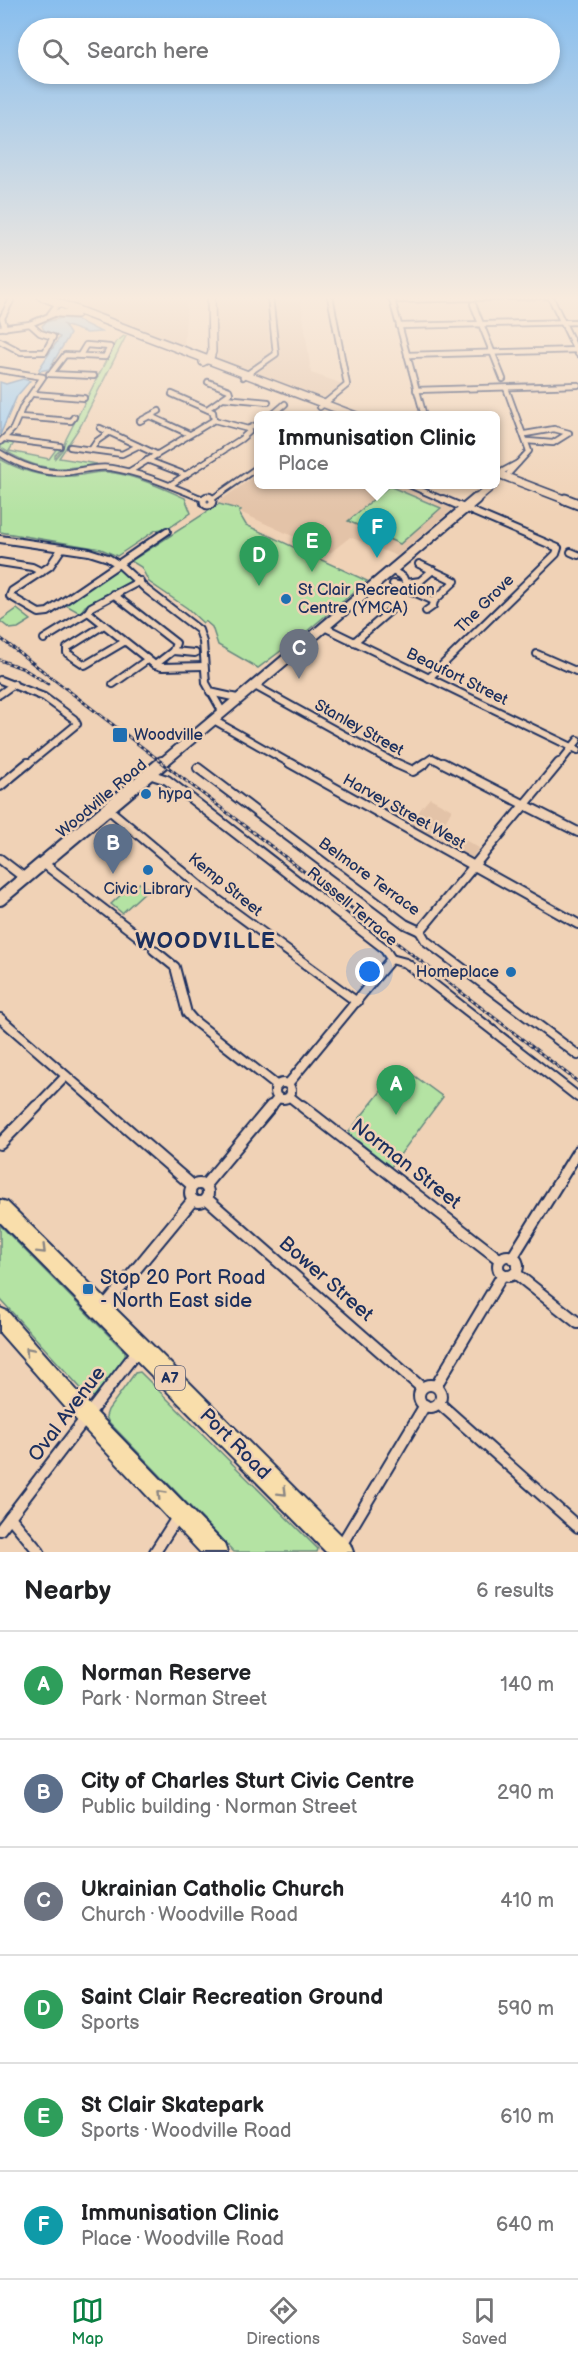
<!DOCTYPE html>
<html lang="en">
<head>
<meta charset="utf-8">
<style>
  body { margin:0; font-family:"Balsamiq Sans",sans-serif; background:#f6f6f6; color:#202124 }
  .you { position:absolute; left:370px; top:972px; width:21px; height:21px; margin:-15px; border:4px solid #fff; border-radius:50%; background:#1a73e8; box-shadow:0 0 0 9px #1a73e833 }
  .badge { display:grid; place-items:center; width:39px; height:39px; border-radius:50%; background:#0b8043; color:#fff; font-size:20px; font-weight:700 }
  .pin { position:absolute; translate:-50% -50px; filter:drop-shadow(0 2px 3px #0008) }
  .pin::after { content:''; position:absolute; top:32px; width:21px; height:18px; background:inherit; clip-path:polygon(0 0,100% 0,50% 100%) }
  .popup { position:absolute; left:254px; top:411px; width:246px; height:78px; box-sizing:border-box; display:grid; place-content:center; border-radius:9px; background:#fff; filter:drop-shadow(0 2px 4px #0005); font-size:20px; white-space:nowrap; color:#757577 }
  .popup b { font-size:22px; color:#202124 }
  .popup::after { content:''; position:absolute; left:50%; top:100%; margin-left:-12px; border:12px solid transparent; border-top-color:#fff }
  .list { margin:0; padding:0; list-style:none }
  h2 { display:flex; justify-content:space-between; align-items:center; height:78px; margin:0; padding:0 24px; font-size:26px }
  h2 small { font-size:20px; font-weight:400; color:#757577 }
  .list li { display:grid; grid-template-columns:39px 1fr auto; gap:18px; align-items:center; box-sizing:border-box; height:108px; padding:0 24px; border-top:2px solid #e0e0e0 }
  .list b { display:block; font-size:22px; white-space:nowrap }
  .list p { margin:0; font-size:20px; white-space:nowrap; color:#757577 }
  .list em { font-size:20px; font-style:normal; color:#757577 }
  .icon { flex:none; width:33px; height:33px; fill:none; stroke:currentColor; stroke-width:2; stroke-linecap:round; stroke-linejoin:round }
  .map { position:relative; flex:none; width:578px; height:1552px; overflow:hidden }
  .search { position:absolute; background:#fff; box-shadow:0 3px 9px #0003; left:18px; right:18px; top:18px; height:66px; display:flex; align-items:center; gap:15px; box-sizing:border-box; padding:0 21px; border-radius:33px; color:#757577; font-size:22px }
  .sheet { height:726px; background:#fff }
  nav { display:flex; justify-content:space-around; align-items:center; box-sizing:border-box; height:84px; border-top:2px solid #e0e0e0; background:#fff; font-size:16px; color:#757577 }
  nav a { display:grid; justify-items:center; gap:3px }
  nav .on { color:#0b8043 }
  .map>svg:first-child { display:block }
  .built { fill:#e3c3a8 }
  .green { fill:#b4e3a3; stroke:#688980; stroke-width:1.5 }
  .water { fill:#98cdf6; stroke:#668eb9; stroke-width:1.5 }
  .lines { fill:none; stroke-linecap:round; stroke-linejoin:round }
  .street-far3-casing { stroke:#1b2f5e; stroke-width:8 }
  .street-far2-casing { stroke:#1b2f5e; stroke-width:10 }
  .street-far1-casing { stroke:#1b2f5e; stroke-width:12 }
  .street-casing { stroke:#1b2f5e; stroke-width:14 }
  .secondary-far2-casing { stroke:#1b2f5e; stroke-width:10 }
  .secondary-far1-casing { stroke:#1b2f5e; stroke-width:13 }
  .secondary-casing { stroke:#1b2f5e; stroke-width:16 }
  .highway-casing { stroke:#1b2f5e; stroke-width:4 }
  .street-far3 { stroke:#f0d2b6; stroke-width:4.5 }
  .street-far2 { stroke:#f0d2b6; stroke-width:6 }
  .street-far1 { stroke:#f0d2b6; stroke-width:8 }
  .street { stroke:#f0d2b6; stroke-width:10 }
  .secondary-far2 { stroke:#f0d2b6; stroke-width:7 }
  .secondary-far1 { stroke:#f0d2b6; stroke-width:9 }
  .secondary { stroke:#f0d2b6; stroke-width:12 }
  .highway { fill:#f9deab; fill-rule:evenodd }
  .rail-casing { stroke:#1b2f5e; stroke-width:3 }
  .rail { stroke:#f0d2b6; stroke-width:1.5; stroke-dasharray:3; stroke-linecap:butt }
  .oneway { stroke:#8a8684 }
  .poi-dot { fill:#1f6fb2; stroke:#f0d2b6; stroke-width:2 }
  .labels { text-anchor:middle; dominant-baseline:central; stroke-width:5; stroke-linejoin:round; paint-order:stroke }
  .shield { fill:#f0d2b6; stroke:#5b6078; stroke-width:1.5 }
  .shield-label { font-size:15px; font-weight:bold; fill:#1b2f5e }
  .poi-label { font-size:16px; fill:#1b2f5e; stroke:#f0d2b6; text-anchor:start }
  .street-label { font-size:16px; fill:#1b2f5e; stroke:#f0d2b6 }
  .near-street-label { font-size:20px; fill:#1b2f5e; stroke:#f0d2b6 }
  .near-poi-label { font-size:20px; fill:#1b2f5e; stroke:#f0d2b6; text-anchor:start }
  .district-label { font-size:22px; font-weight:bold; letter-spacing:1.5px; fill:#1b2f5e; stroke:#f0d2b6 }
</style>
</head>
<body>
<div class="map">
<svg width="578" height="1552" viewBox="0 0 578 1552">
  <rect width="100%" height="100%" fill="#f0d2b6"/>
  <filter id="ink" filterUnits="userSpaceOnUse"><feTurbulence type="fractalNoise" baseFrequency=".0167" numOctaves="2"/><feDisplacementMap in="SourceGraphic" scale="12" xChannelSelector="R" yChannelSelector="G"/><feConvolveMatrix kernelMatrix="1 2 1 2 8 2 1 2 1" color-interpolation-filters="sRGB"/></filter>
  <g filter="url(#ink)">
    <g class="built">
      <polygon points="49,296 191,296 187,299 184,348"/>
      <polygon points="265,296 271,355 244,371 217,360 216,298"/>
      <polygon points="275,301 301,301 311,373 343,384 323,399 254,375 280,355"/>
      <polygon points="258,474 258,484 398,485 455,507 397,556 350,537 330,553 218,502"/>
      <polygon points="430,798 452,810 442,827 479,848 471,859 408,824"/>
    </g>
    <g class="green">
      <path d="M 124,336 L 126,336 L 81,425 L 59,458 L 97,464 C 56,471 35,471 0,447 L 6,442 L 14,443 L 9,451 L 49,459 L 57,448 L 61,449 L 55,455 L 55,458 L 62,450 L 66,439 L 115,343 Z"/>
      <path d="M 0,459 C 21,471 46,478 70,476 C 83,476 94,471 107,472 C 135,475 160,487 185,498 L 191,513 L 169,528 L 156,530 L 117,556 L 101,549 L 0,532 Z"/>
      <polygon points="389,486 441,508 400,544 348,521"/>
      <polygon points="219,504 241,510 239,513 246,525 367,581 306,632 258,668 218,645 212,627 205,621 203,623 187,608 149,582 141,567 131,561"/>
      <polygon points="118,566 135,580 85,606 80,613 64,604"/>
      <polygon points="17,609 31,620 18,628 10,629 0,621"/>
      <polygon points="140,883 148,889 122,913 111,904 125,891"/>
      <polygon points="401,1066 443,1097 391,1167 348,1133"/>
      <polygon points="0,1225 125,1352 126,1360 95,1397 87,1395 0,1299"/>
      <polygon points="140,1372 318,1549 317,1552 234,1552 108,1421 106,1416 108,1410 135,1373"/>
    </g>
    <g class="water">
      <polygon points="61,318 75,319 101,332 87,333 64,325 70,334 49,369 40,371 39,369 60,337 44,330 42,326 46,322"/>
      <polygon points="23,379 30,381 17,396 0,435 0,382 6,384"/>
    </g>
    <g class="lines">
      <g class="street-far3-casing">
        <g id="street-far3">
          <polyline points="391,296 424,416"/>
          <polyline points="550,296 578,354"/>
          <polyline points="399,300 548,296"/>
          <polyline points="473,304 503,379"/>
          <polyline points="50,314 56,306"/>
          <polyline points="399,326 578,322"/>
          <polyline points="0,328 30,324 61,311"/>
          <polyline points="5,328 2,318 12,299 9,296"/>
          <polyline points="0,341 21,352 45,352 53,337 40,333 30,324"/>
          <polyline points="407,355 578,350"/>
          <polyline points="0,370 43,377 23,406 13,429 0,442"/>
          <polyline points="52,372 65,355 105,357 110,347 86,345 80,355"/>
          <polyline points="49,374 94,376"/>
          <polyline points="243,377 276,354 270,296"/>
          <polyline points="506,388 529,451 509,473"/>
          <polyline points="416,390 578,385"/>
          <polyline points="34,394 84,398"/>
          <polyline points="172,394 213,412 214,420"/>
          <polyline points="224,398 268,402"/>
          <polyline points="320,407 347,385 330,296"/>
          <polyline points="207,409 230,393 229,390 208,382"/>
          <polyline points="150,416 189,434"/>
          <polyline points="271,416 285,404"/>
          <polyline points="20,417 71,421 74,417"/>
          <polyline points="214,420 248,429"/>
          <polyline points="140,421 159,411"/>
          <polyline points="100,428 156,454"/>
          <polyline points="525,434 554,429 569,433 553,443 527,441"/>
          <polyline points="5,439 60,446"/>
          <polyline points="70,447 122,454 138,446"/>
          <polyline points="91,450 97,441 110,432"/>
          <path d="M 0,453 C 21,466 45,475 70,472 C 84,470 97,466 111,468 C 143,473 173,487 203,499"/>
          <polyline points="147,460 186,475"/>
          <polyline points="130,471 214,420"/>
          <polyline points="503,471 518,463"/>
          <polyline points="407,484 446,501"/>
          <polyline points="170,485 241,439 249,432 248,429 258,424"/>
          <polyline points="212,499 258,467"/>
        </g>
      </g>
      <g class="street-far2-casing">
        <g id="street-far2">
          <circle cx="208" cy="501" r="4.5"/>
          <polyline points="0,539 89,552 108,558 121,566 147,590 199,630 203,642 206,683 222,711"/>
          <polyline points="62,548 50,566 12,591 10,596 39,613 48,612 167,531"/>
          <polyline points="571,552 578,555"/>
          <polyline points="0,562 32,567 42,572"/>
          <polyline points="391,570 403,577 409,590 434,601 455,581 419,564"/>
          <polyline points="140,581 91,607 88,612 155,665 162,667 204,666"/>
          <polyline points="406,583 420,581 433,570"/>
          <polyline points="393,584 407,587"/>
          <polyline points="113,594 176,643 173,651 155,665"/>
          <polyline points="426,611 433,606 434,601"/>
          <polyline points="104,625 67,648 67,653 85,665 124,642"/>
          <polyline points="324,627 578,750"/>
          <polyline points="44,639 88,612"/>
          <polyline points="354,642 391,610"/>
          <polyline points="173,651 195,653"/>
          <polyline points="537,654 578,672"/>
          <polyline points="429,678 556,554 558,548 443,499"/>
          <polyline points="0,680 44,697 74,719 77,724 27,765"/>
          <polyline points="113,684 147,660"/>
          <polyline points="255,686 398,765"/>
          <polyline points="210,692 237,698"/>
          <polyline points="0,694 14,684"/>
          <polyline points="217,722 293,765"/>
          <polyline points="422,765 432,758 446,765"/>
          <polyline points="558,765 578,740"/>
        </g>
      </g>
      <g class="street-far1-casing">
        <g id="street-far1">
          <polyline points="290,763 578,924"/>
          <polyline points="395,763 413,771 425,763"/>
          <polyline points="443,763 578,832"/>
          <polyline points="198,768 405,924 420,931"/>
          <polyline points="155,776 167,780 384,948 391,959"/>
          <polyline points="0,786 28,763"/>
          <polyline points="107,808 207,892 357,1002"/>
          <polyline points="0,859 26,879"/>
          <polyline points="43,863 146,942"/>
          <polyline points="420,931 559,763"/>
          <polyline points="420,931 426,941 578,1055"/>
          <polyline points="154,950 175,967 187,1013 193,1020 277,1086"/>
          <polyline points="391,959 406,963 578,1097"/>
          <polyline points="0,1018 103,1108"/>
          <circle cx="283" cy="1091" r="8"/>
          <polyline points="288,1084 391,959"/>
          <polyline points="290,1097 304,1108"/>
          <polyline points="35,1108 66,1076"/>
          <polyline points="270,1108 278,1098"/>
        </g>
      </g>
      <g class="street-casing">
        <g id="street">
          <polyline points="101,1106 193,1186"/>
          <polyline points="302,1106 499,1259"/>
          <polyline points="0,1144 37,1106"/>
          <circle cx="199" cy="1193" r="9"/>
          <polyline points="205,1185 271,1106"/>
          <polyline points="206,1198 422,1388"/>
          <circle cx="508" cy="1266" r="10"/>
          <polyline points="512,1258 578,1151"/>
          <polyline points="515,1273 578,1323"/>
          <polyline points="103,1309 193,1200"/>
          <circle cx="430" cy="1396" r="11"/>
          <polyline points="436,1386 503,1274"/>
          <polyline points="439,1403 578,1527"/>
          <polyline points="10,1517 39,1552"/>
          <polyline points="0,1530 137,1351"/>
          <polyline points="155,1552 178,1516"/>
          <polyline points="337,1552 425,1405"/>
        </g>
      </g>
      <g class="secondary-far2-casing">
        <g id="secondary-far2">
          <polyline points="40,296 356,416"/>
          <polyline points="58,313 76,314"/>
          <polyline points="203,362 210,358 212,352 211,296"/>
          <polyline points="496,473 569,501"/>
          <polyline points="474,501 494,484"/>
        </g>
      </g>
      <g class="secondary-far1-casing">
        <g id="secondary-far1">
          <polyline points="565,499 578,504"/>
          <polyline points="160,765 476,499"/>
        </g>
      </g>
      <g class="secondary-casing">
        <polyline id="secondary" points="0,899 162,763"/>
      </g>
      <g class="highway-casing">
        <g id="highway">
          <polygon points="0,1200 7,1202 147,1340 350,1544 353,1552 326,1552 0,1222"/>
          <polygon points="0,1308 7,1311 94,1410 224,1544 227,1552 200,1552 80,1424 0,1333"/>
        </g>
      </g>
      <use href="#street-far3" class="street-far3"/>
      <use href="#street-far2" class="street-far2"/>
      <use href="#street-far1" class="street-far1"/>
      <use href="#street" class="street"/>
      <use href="#secondary-far2" class="secondary-far2"/>
      <use href="#secondary-far1" class="secondary-far1"/>
      <use href="#secondary" class="secondary"/>
      <use href="#highway" class="highway"/>
      <g class="rail-casing">
        <g id="rail">
          <polyline points="0,638 578,1082"/>
          <polyline points="0,660 24,669 48,684"/>
        </g>
      </g>
      <use href="#rail" class="rail"/>
    </g>
    <defs><path id="oneway-chevron" d="M-2-3.5L2.5 0L-2 3.5" fill="none" stroke-width="1.6" stroke-linecap="round" stroke-linejoin="round" transform="scale(1.5)"/></defs>
    <g class="oneway">
      <use href="#oneway-chevron" transform="translate(42 1250) rotate(45)"/>
      <use href="#oneway-chevron" transform="translate(29 1351) rotate(-131)"/>
      <use href="#oneway-chevron" transform="translate(283 1492) rotate(45)"/>
      <use href="#oneway-chevron" transform="translate(161 1494) rotate(-134)"/>
    </g>
  </g>
  <linearGradient id="sky" x2="0" y2="1"><stop stop-color="#88beee"/><stop offset="0.58" stop-color="#f8ebde"/><stop offset="1" stop-color="#f8ebde" stop-opacity="0"/></linearGradient>
  <rect width="578" height="514" fill="url(#sky)"/>
  <g class="poi-dot">
    <circle cx="286" cy="599" r="6"/>
    <rect x="112" y="727" width="16" height="16" rx="3"/>
    <circle cx="146" cy="794" r="6"/>
    <circle cx="148" cy="870" r="6"/>
    <circle cx="511" cy="972" r="6"/>
    <rect x="82" y="1283" width="12" height="12" rx="3"/>
  </g>
  <g class="labels">
    <rect class="shield" x="155" y="1366" width="30" height="24" rx="4.5"/>
    <g class="shield-label">
      <text x="170" y="1378">A7</text>
    </g>
    <g class="poi-label">
      <text x="298" y="590">St Clair Recreation<tspan x="298" dy="18">Centre (YMCA)</tspan></text>
      <text x="134" y="735">Woodville</text>
      <text x="158" y="794">hypa</text>
      <text x="148" y="889" text-anchor="middle">Civic Library</text>
      <text x="499" y="972" text-anchor="end">Homeplace</text>
    </g>
    <g class="street-label">
      <text transform="translate(485 604) rotate(-45)">The Grove</text>
      <text transform="translate(457 677) rotate(26)">Beaufort Street</text>
      <text transform="translate(359 728) rotate(29)">Stanley Street</text>
      <text transform="translate(102 799) rotate(-40)">Woodville Road</text>
      <text transform="translate(404 812) rotate(29)">Harvey Street West</text>
      <text transform="translate(369 877) rotate(36)">Belmore Terrace</text>
      <text transform="translate(225 885) rotate(39)">Kemp Street</text>
      <text transform="translate(352 907) rotate(40)">Russell Terrace</text>
    </g>
    <g class="near-street-label">
      <text transform="translate(406 1164) rotate(38)">Norman Street</text>
      <text transform="translate(326 1279) rotate(41)">Bower Street</text>
      <text transform="translate(67 1414) rotate(-53)">Oval Avenue</text>
      <text transform="translate(235 1444) rotate(45)">Port Road</text>
    </g>
    <g class="near-poi-label">
      <text x="100" y="1278">Stop 20 Port Road<tspan x="100" dy="23">- North East side</tspan></text>
    </g>
    <g class="district-label">
      <text x="206" y="941">WOODVILLE</text>
    </g>
  </g>
</svg>
<div class="you"></div>
<div class="pin badge" style="left:396px;top:1115px;background:#2e9e5b">A</div>
<div class="pin badge" style="left:113px;top:874px;background:#5c6f8a">B</div>
<div class="pin badge" style="left:299px;top:679px;background:#6b7280">C</div>
<div class="pin badge" style="left:259px;top:586px;background:#2e9e5b">D</div>
<div class="pin badge" style="left:312px;top:572px;background:#2e9e5b">E</div>
<div class="pin badge" style="left:377px;top:558px;background:#0f9aa8">F</div>
<div class="popup"><b>Immunisation Clinic</b>Place</div>
<div class="search"><svg class="icon" aria-label="search" viewBox="0 0 24 24"><circle cx="10" cy="10" r="6"/><path d="M15 15l6 6"/></svg>Search here</div>
</div>
<section class="sheet">
<h2>Nearby<small>6 results</small></h2>
<ul class="list">
<li><span class="badge" style="background:#2e9e5b">A</span><div><b>Norman Reserve</b><p>Park · Norman Street</p></div><em>140 m</em></li>
<li><span class="badge" style="background:#5c6f8a">B</span><div><b>City of Charles Sturt Civic Centre</b><p>Public building · Norman Street</p></div><em>290 m</em></li>
<li><span class="badge" style="background:#6b7280">C</span><div><b>Ukrainian Catholic Church</b><p>Church · Woodville Road</p></div><em>410 m</em></li>
<li><span class="badge" style="background:#2e9e5b">D</span><div><b>Saint Clair Recreation Ground</b><p>Sports</p></div><em>590 m</em></li>
<li><span class="badge" style="background:#2e9e5b">E</span><div><b>St Clair Skatepark</b><p>Sports · Woodville Road</p></div><em>610 m</em></li>
<li><span class="badge" style="background:#0f9aa8">F</span><div><b>Immunisation Clinic</b><p>Place · Woodville Road</p></div><em>640 m</em></li>
</ul>
</section>
<nav>
<a class="on"><svg class="icon" aria-label="map" viewBox="0 0 24 24"><path d="M3 6l6-2 6 2 6-2v14l-6 2-6-2-6 2zM9 4v14M15 6v14"/></svg>Map</a>
<a><svg class="icon" aria-label="directions" viewBox="0 0 24 24"><path d="M12 3l9 9-9 9-9-9zM9 14v-3h6M13 9l2 2-2 2"/></svg>Directions</a>
<a><svg class="icon" aria-label="saved" viewBox="0 0 24 24"><path d="M7 4h10v16l-5-4-5 4z"/></svg>Saved</a>
</nav>
</body>
</html>
